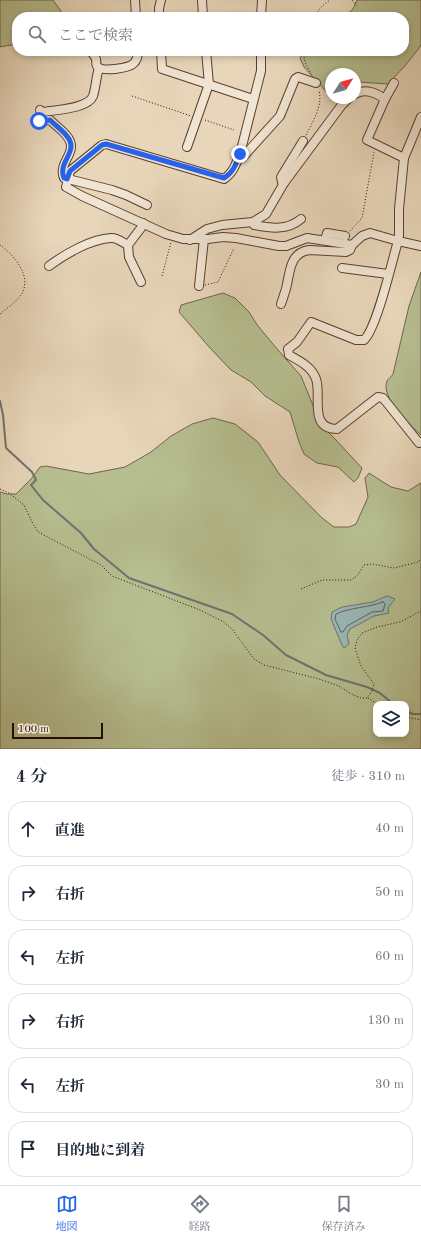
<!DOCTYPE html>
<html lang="ja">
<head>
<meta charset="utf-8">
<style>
  body { margin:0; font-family:"Old Standard TT","Noto Serif JP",serif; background:#f6f6f7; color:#1f2937 }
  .controls { position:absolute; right:12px; bottom:12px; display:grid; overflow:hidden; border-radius:8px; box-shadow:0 2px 6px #0003 }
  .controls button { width:36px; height:36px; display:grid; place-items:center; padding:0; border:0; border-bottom:1px solid #e0e1e3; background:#fff; color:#1f2937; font:20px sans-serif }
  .compass { position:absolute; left:325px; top:68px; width:36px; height:36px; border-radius:50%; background:#fff; box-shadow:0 2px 6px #0003; rotate:53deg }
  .scale { position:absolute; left:12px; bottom:10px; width:91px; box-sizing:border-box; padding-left:4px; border:2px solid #2b0c00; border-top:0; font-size:11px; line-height:14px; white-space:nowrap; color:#2b0c00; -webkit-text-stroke:3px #f0e4d2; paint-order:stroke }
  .stop { position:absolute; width:12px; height:12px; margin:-9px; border:3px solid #2563eb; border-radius:50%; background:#fff }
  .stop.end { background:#2563eb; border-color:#fff; box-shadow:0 1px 4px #0008 }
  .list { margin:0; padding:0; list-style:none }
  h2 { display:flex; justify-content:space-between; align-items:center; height:52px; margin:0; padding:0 16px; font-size:17px }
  h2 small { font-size:13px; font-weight:400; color:#747a83 }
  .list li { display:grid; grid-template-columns:26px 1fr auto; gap:12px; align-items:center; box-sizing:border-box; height:56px; margin:0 8px 8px; padding:0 8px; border:1px solid #e0e1e3; border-radius:16px }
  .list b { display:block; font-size:15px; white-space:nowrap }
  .list em { font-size:13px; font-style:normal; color:#747a83 }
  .icon { flex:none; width:22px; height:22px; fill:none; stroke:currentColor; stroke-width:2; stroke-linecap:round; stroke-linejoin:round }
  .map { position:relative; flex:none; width:421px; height:749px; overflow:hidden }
  .search { position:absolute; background:#fff; box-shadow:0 2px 6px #0003; left:12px; right:12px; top:12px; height:44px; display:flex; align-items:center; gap:10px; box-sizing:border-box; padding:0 14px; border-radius:16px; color:#747a83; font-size:15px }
  .sheet { height:436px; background:#fff }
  nav { display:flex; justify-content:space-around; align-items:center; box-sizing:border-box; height:56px; border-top:1px solid #e0e1e3; background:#fff; font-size:11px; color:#747a83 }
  nav a { display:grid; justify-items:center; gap:2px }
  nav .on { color:#2563eb }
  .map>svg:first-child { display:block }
  .green { fill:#b6be90; stroke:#706548; fill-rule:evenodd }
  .water { fill:#99b7b7; stroke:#6d736e }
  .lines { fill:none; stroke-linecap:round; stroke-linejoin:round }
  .shore { stroke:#62625c; stroke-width:1 }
  .stream { stroke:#6d736e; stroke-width:2 }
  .minor-casing { stroke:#5a3e2e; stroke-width:10 }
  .path { stroke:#2b0c00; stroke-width:1; stroke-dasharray:1 2; stroke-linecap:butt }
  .minor { stroke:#f0e4d2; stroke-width:8 }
  .route { stroke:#2563eb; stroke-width:5 }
</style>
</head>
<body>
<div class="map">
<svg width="421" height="749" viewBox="0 0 421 749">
  <rect width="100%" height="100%" fill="#e8d6ba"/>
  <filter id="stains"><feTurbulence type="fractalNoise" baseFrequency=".005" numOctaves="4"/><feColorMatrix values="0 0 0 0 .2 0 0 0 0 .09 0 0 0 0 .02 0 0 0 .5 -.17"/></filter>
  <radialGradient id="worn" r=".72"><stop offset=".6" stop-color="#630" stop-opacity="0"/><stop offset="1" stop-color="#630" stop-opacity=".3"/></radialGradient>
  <g class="green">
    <polygon points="0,0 53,0 65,17 17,17 17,44 0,47"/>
    <polygon points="357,0 421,0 421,44 420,47 404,67 388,84 359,82 355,85 355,74 331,74 331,97 304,67 300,58 305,51 404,51 404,17 344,17 353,9"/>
    <path d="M 421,272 L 421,435 C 410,425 380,397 387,381 C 388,379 392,376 393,374 L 409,306 Z"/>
    <polygon points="223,293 235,298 249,312 258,326 278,350 301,376 321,425 336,440 362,468 358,478 354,482 338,467 317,463 304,454 299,442 290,412 265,396 251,382 231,370 210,348 179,312 181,305"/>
    <path d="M 213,418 L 235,424 L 258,442 L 280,475 L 322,518 L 334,527 L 349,527 L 356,524 L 368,497 L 365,478 L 369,473 L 391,487 L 408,491 L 421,483 L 421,749 L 0,749 L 0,492 L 7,494 L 16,494 L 32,478 L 40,467 L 46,466 L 89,474 L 125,467 L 151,452 L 171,436 L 192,424 ZM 376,704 L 406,704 L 406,734 L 376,734 Z"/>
  </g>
  <polygon class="water" points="387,596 395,599 388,608 389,613 374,616 350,629 347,635 349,644 344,648 342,645 331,619 332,612 342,607 373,602"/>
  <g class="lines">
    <path class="shore" d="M 383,602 L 385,604 L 383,611 L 372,612 L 347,626 L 343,632 L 341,632 L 335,619 L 336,614 C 351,607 368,608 383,602 Z"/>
    <g class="stream">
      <polyline points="0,401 3,415 6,448 32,472 36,480 31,485 43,500 81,533 94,549 129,578 232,614 263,635 286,655 326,675 367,687 380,693 393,704"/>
      <polyline points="406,711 413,714 421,714"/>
    </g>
    <g class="minor-casing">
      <g id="minor">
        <polyline points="135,0 136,17"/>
        <polyline points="202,0 203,17"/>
        <polyline points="159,17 159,8 161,0"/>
        <polyline points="261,17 262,0"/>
        <path d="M 91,51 C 92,53 95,56 96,59 C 97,62 95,65 98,67 C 104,72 130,68 134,63 C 138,59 138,55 138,51"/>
        <polyline points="161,51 162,69 253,99"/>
        <path d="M 261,51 L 261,71 L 240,154 C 236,164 233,173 224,179 L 106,144 L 102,145 L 70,171 L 66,187 L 82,196 L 166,234 L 183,239 L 208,239 L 223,237 L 236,238 L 279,246 L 286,246 L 307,238 L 352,245 L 362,236 L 370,233 L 398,241 C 392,261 377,328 364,340 L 356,340 L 311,322 L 297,342 L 288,349 L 289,355 C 300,361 312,367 316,379 C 322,395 308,429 337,429 L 378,397 L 383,398 L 419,443 L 421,442"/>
        <path d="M 355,94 C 366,88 376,93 385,99 L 367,140 L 404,158 L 399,209 L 399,236 L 398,241 L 421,246"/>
        <polyline points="385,99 394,83"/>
        <path d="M 40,110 L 42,112 C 54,110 88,109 93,96 C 96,87 96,77 99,68"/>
        <path d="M 39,121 L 50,120 C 55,125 62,130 66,135 C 81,152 57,161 64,178 L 112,190 L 126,195 L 147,205"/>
        <polyline points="187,147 209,84 206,51"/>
        <polyline points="239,156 243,157 280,116 295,79 298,77 316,83"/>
        <polyline points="404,158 421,117"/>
        <polyline points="284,183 282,182 281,177 303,141"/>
        <path d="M 253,222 L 254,225 C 270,228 287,231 301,219"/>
        <polyline points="190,240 207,229 222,225 253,222 266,214 284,183 341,106 349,98"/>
        <polyline points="325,240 327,233 345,236"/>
        <polyline points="128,245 129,257 141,282"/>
        <path d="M 49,266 C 65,254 91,239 111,238 C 117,237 123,243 128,245 L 141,228 L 143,223"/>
        <polyline points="342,268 388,274"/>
        <polyline points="199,286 204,239"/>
        <path d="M 281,304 C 283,299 284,294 286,289 C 290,273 289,253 309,250 L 346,252 L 350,250 L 352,245"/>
      </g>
    </g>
    <g class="path">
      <polyline points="352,0 358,7"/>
      <polyline points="314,17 321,7 330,0"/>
      <polyline points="303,51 305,62 311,74"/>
      <polyline points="132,96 191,116"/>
      <polyline points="205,120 234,130"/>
      <path d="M 306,135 C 313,121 323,106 319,90"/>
      <polyline points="350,231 362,218 374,152"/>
      <path d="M 0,245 C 14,255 33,277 21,295 C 15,303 7,308 0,314"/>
      <polyline points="162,276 171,242"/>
      <polyline points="205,285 218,282 234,248"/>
      <polyline points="0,489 9,493 24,505 32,522 38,532 101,565 112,576 200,610 224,622 232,629 254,659 264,665 319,679 339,686 351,694 361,698 367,698 372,691 374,684 361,666 355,648 357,640 362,633 377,627 400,622 421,611"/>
      <polyline points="301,589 322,580 351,580 357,576 364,565 372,564 394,568 418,562 421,559"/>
      <polyline points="368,698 377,704"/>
      <polyline points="406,717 421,720"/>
    </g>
    <use href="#minor" class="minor"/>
  </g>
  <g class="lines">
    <path class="route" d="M 39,121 L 50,120 C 55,125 62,130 66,135 C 81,151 57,161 64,178 L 67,179 L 70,171 L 102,145 L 106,144 L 224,178 C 233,173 236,164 240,154"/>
  </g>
  <rect width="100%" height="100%" filter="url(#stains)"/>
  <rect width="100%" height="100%" fill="url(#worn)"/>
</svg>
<div class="controls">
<button><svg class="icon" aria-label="layers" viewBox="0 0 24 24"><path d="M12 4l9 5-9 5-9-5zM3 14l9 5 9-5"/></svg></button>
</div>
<svg class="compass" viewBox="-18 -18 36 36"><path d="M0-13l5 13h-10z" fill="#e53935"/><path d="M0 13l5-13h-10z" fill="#747a83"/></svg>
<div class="scale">100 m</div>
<div class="stop" style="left:39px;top:121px"></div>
<div class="stop end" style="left:240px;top:154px"></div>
<div class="search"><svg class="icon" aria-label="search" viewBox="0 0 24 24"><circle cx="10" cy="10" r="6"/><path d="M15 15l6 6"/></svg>ここで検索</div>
</div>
<section class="sheet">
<h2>4 分<small>徒歩 · 310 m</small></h2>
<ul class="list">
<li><svg class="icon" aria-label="ahead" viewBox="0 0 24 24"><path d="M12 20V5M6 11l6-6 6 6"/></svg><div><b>直進</b></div><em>40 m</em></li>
<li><svg class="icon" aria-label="right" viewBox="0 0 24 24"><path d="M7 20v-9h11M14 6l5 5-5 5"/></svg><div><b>右折</b></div><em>50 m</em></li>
<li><svg class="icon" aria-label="left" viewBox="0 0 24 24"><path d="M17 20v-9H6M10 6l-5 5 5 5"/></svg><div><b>左折</b></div><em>60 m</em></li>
<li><svg class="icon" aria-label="right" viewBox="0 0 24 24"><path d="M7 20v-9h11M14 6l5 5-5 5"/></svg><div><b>右折</b></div><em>130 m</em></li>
<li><svg class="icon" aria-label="left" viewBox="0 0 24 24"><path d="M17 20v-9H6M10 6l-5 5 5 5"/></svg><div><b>左折</b></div><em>30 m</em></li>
<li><svg class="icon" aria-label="arrive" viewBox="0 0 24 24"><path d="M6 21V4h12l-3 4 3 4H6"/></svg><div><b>目的地に到着</b></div></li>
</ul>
</section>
<nav>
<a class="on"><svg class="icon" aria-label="map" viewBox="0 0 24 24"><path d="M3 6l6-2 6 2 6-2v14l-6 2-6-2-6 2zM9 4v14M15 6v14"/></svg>地図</a>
<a><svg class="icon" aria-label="directions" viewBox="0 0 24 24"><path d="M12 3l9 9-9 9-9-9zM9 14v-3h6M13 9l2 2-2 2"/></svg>経路</a>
<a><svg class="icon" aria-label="saved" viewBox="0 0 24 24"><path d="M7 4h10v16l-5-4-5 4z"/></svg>保存済み</a>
</nav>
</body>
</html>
